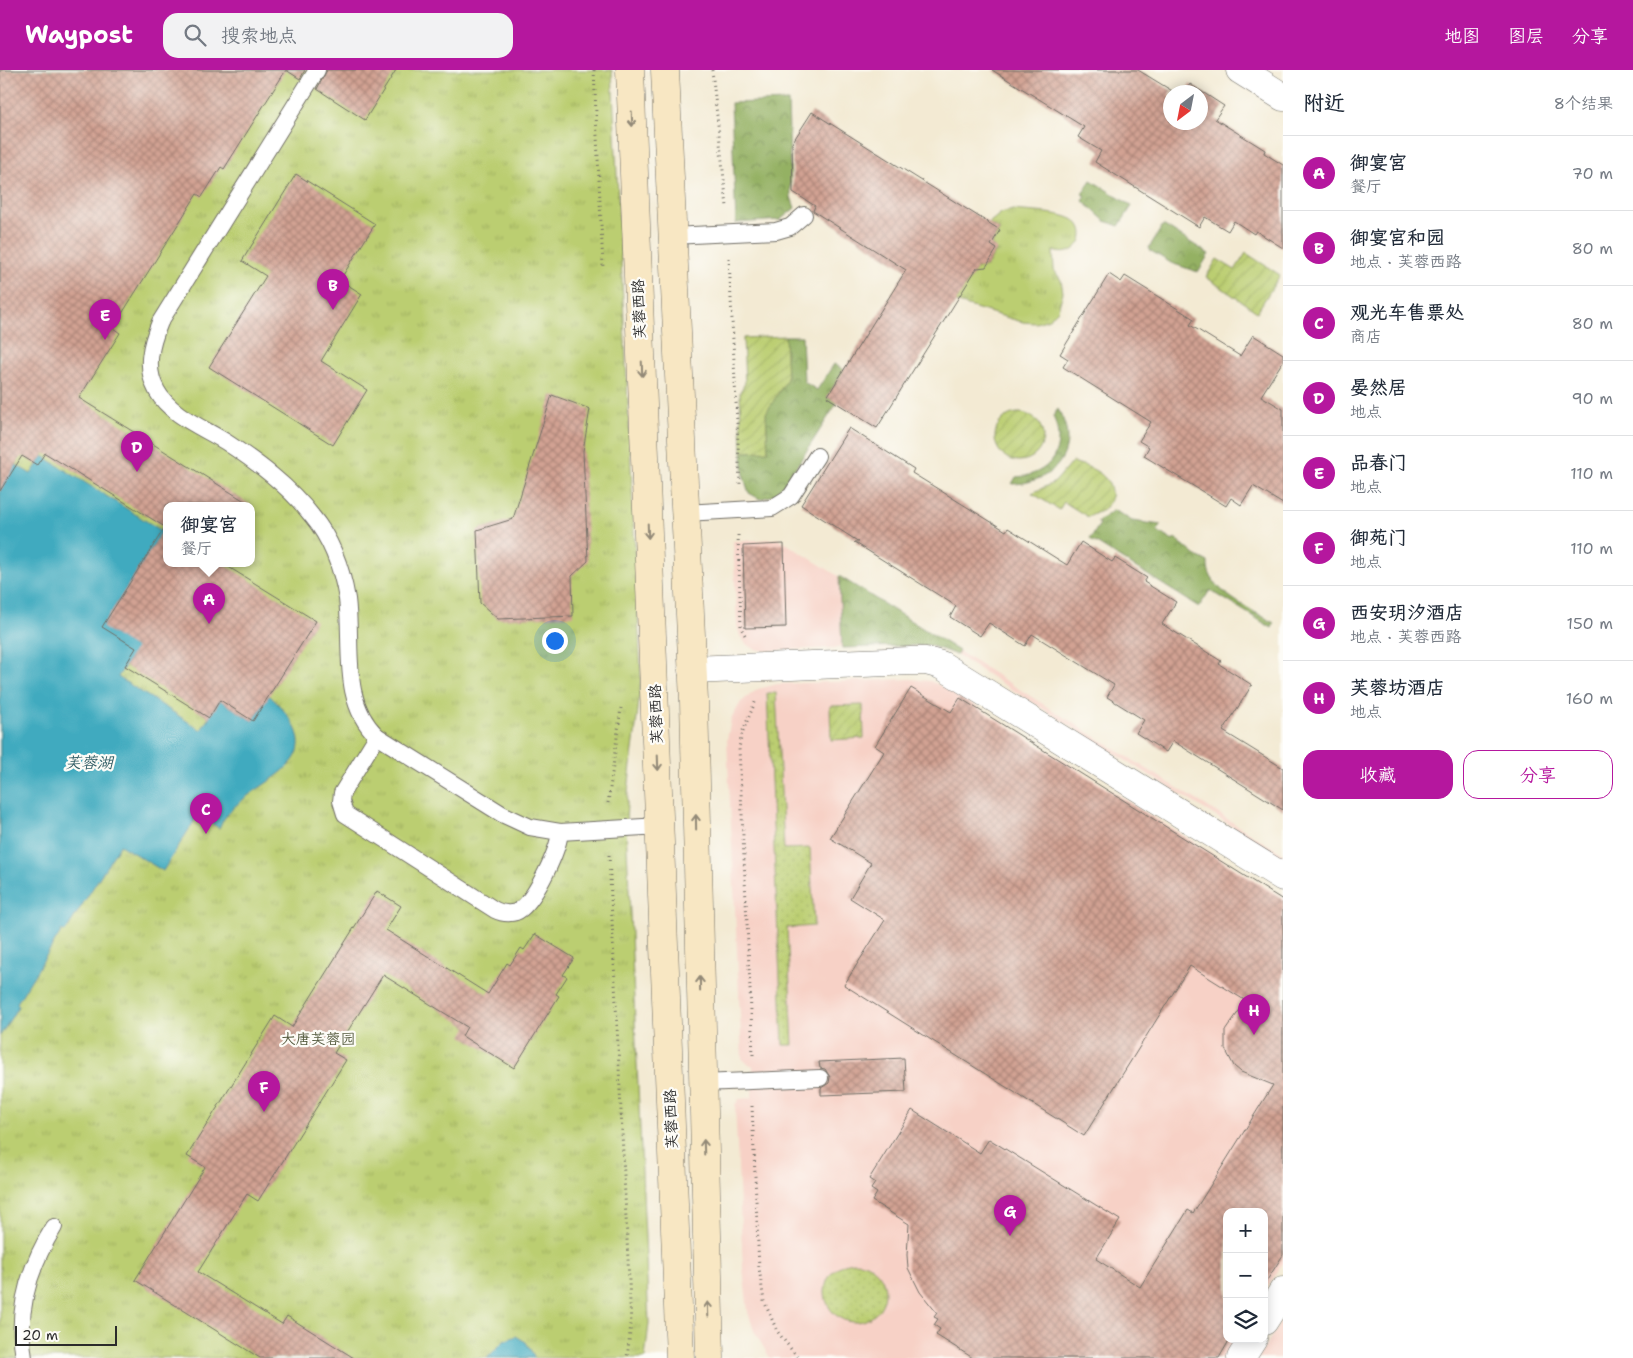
<!DOCTYPE html>
<html lang="zh">
<head>
<meta charset="utf-8">
<style>
  body { margin:0; font-family:"Shantell Sans","LXGW WenKai TC",sans-serif; background:#f2f2f3; color:#1f2937 }
  .controls { position:absolute; right:15px; bottom:15px; display:grid; overflow:hidden; border-radius:10px; box-shadow:0 2px 12px #0003 }
  .controls button { width:45px; height:45px; display:grid; place-items:center; padding:0; border:0; border-bottom:1px solid #e0e1e3; background:#fff; color:#1f2937; font:25px sans-serif }
  .compass { position:absolute; left:1163px; top:15px; width:45px; height:45px; border-radius:50%; background:#fff; box-shadow:0 2px 12px #0003; rotate:212deg }
  .scale { position:absolute; left:15px; bottom:12px; width:102px; box-sizing:border-box; padding-left:5px; border:2px solid #2b2b2b; border-top:0; font-size:14px; line-height:18px; white-space:nowrap; color:#2b2b2b; -webkit-text-stroke:4px #fdfcf7; paint-order:stroke }
  .you { position:absolute; left:554px; top:570px; width:18px; height:18px; margin:-12px; border:4px solid #fff; border-radius:50%; background:#1a73e8; box-shadow:0 0 0 8px #1a73e833 }
  .badge { display:grid; place-items:center; width:32px; height:32px; border-radius:50%; background:#b5179e; color:#fff; font-size:16px; font-weight:700 }
  .pin { position:absolute; translate:-50% -41px; filter:drop-shadow(0 1px 2px #0008) }
  .pin::after { content:''; position:absolute; top:26px; width:18px; height:15px; background:inherit; clip-path:polygon(0 0,100% 0,50% 100%) }
  .popup { position:absolute; left:163px; top:432px; width:92px; height:65px; box-sizing:border-box; display:grid; place-content:center; border-radius:10px; background:#fff; filter:drop-shadow(0 1px 4px #0005); font-size:16px; white-space:nowrap; color:#747a83 }
  .popup b { font-size:19px; color:#1f2937 }
  .popup::after { content:''; position:absolute; left:50%; top:100%; margin-left:-10px; border:10px solid transparent; border-top-color:#fff }
  .list { margin:0; padding:0; list-style:none }
  h2 { display:flex; justify-content:space-between; align-items:center; height:65px; margin:0; padding:0 20px; font-size:21px }
  h2 small { font-size:16px; font-weight:400; color:#747a83 }
  .list li { display:grid; grid-template-columns:32px 1fr auto; gap:15px; align-items:center; box-sizing:border-box; height:75px; padding:0 20px; border-top:1px solid #e0e1e3 }
  .list b { display:block; font-size:19px; white-space:nowrap }
  .list p { margin:0; font-size:16px; white-space:nowrap; color:#747a83 }
  .list em { font-size:16px; font-style:normal; color:#747a83 }
  .actions { display:flex; gap:10px; padding:15px 20px }
  .actions a { flex:1; padding:11px 0; border:1px solid #b5179e; border-radius:15px; text-align:center; font-size:18px; color:#b5179e }
  .actions .main { background:#b5179e; color:#fff }
  .icon { flex:none; width:28px; height:28px; fill:none; stroke:currentColor; stroke-width:2; stroke-linecap:round; stroke-linejoin:round }
  .map { position:relative; flex:none; width:1283px; height:1288px; overflow:hidden }
  header { display:flex; align-items:center; gap:30px; box-sizing:border-box; height:70px; padding:0 25px; background:#b5179e; color:#fff }
  header strong { font-size:24px }
  nav { display:flex; gap:28px; margin-inline-start:auto; font-size:18px }
  .search { width:350px; height:45px; background:#f2f2f3; display:flex; align-items:center; gap:12px; box-sizing:border-box; padding:0 18px; border-radius:15px; color:#747a83; font-size:19px }
  main { display:flex }
  aside { flex:1; background:#fff }
  .map>svg:first-child { display:block }
  .built { fill:#f7d1c6 }
  .grass { fill:url(#grass-dots); stroke:#737c4e }
  .forest { fill:url(#forest-crowns); stroke:#606e47 }
  .park { fill:url(#park-tufts); stroke:#737c4e; fill-rule:evenodd }
  .garden { fill:url(#garden-furrows); stroke:#737c4e }
  .water { fill:#3faabf; stroke:#356a75 }
  .building { fill:url(#building-cross-hatch) }
  .lines { fill:none; stroke-linecap:round; stroke-linejoin:round }
  .service-casing { stroke:#716e66; stroke-width:18 }
  .minor-casing { stroke:#716e66; stroke-width:29 }
  .secondary-casing { stroke:#716e66; stroke-width:29 }
  .path { stroke:#716e66; stroke-width:3; stroke-dasharray:1 4; stroke-linecap:butt }
  .service { stroke:#fff; stroke-width:16 }
  .minor { stroke:#fff; stroke-width:28 }
  .secondary { stroke:#f8e7c3; stroke-width:28 }
  .oneway { stroke:#928977 }
  .labels { text-anchor:middle; dominant-baseline:central; stroke-width:4.5; stroke-linejoin:round; paint-order:stroke }
  .street-label { font-size:15px; fill:#2b2b2b; stroke:#fdfcf7 }
  .park-label { font-size:15px; fill:#565c40; stroke:#fdfcf7 }
  .water-label { font-size:16px; font-style:italic; fill:#335e66; stroke:#fdfcf7 }
</style>
</head>
<body>
<header>
<strong>Waypost</strong>
<div class="search"><svg class="icon" aria-label="search" viewBox="0 0 24 24"><circle cx="10" cy="10" r="6"/><path d="M15 15l6 6"/></svg>搜索地点</div>
<nav><a>地图</a><a>图层</a><a>分享</a></nav>
</header>
<main>
<div class="map">
<svg width="1283" height="1288" viewBox="0 0 1283 1288">
  <defs>
    <pattern id="grass-dots" width="8" height="8" patternUnits="userSpaceOnUse" patternTransform="scale(1.25)"><rect width="8" height="8" fill="#bbce71"/><path d="M2 2h.1M6 6h.1" fill="none" stroke="#a1b162" stroke-width="1.8" stroke-linecap="round"/></pattern>
    <pattern id="forest-crowns" width="20" height="18" patternUnits="userSpaceOnUse" patternTransform="scale(1.25)"><rect width="20" height="18" fill="#94b163"/><path d="M2 6a3 3 0 1 1 6 0M12 15a3 3 0 1 1 6 0" fill="none" stroke="#799052"/></pattern>
    <pattern id="park-tufts" width="24" height="20" patternUnits="userSpaceOnUse" patternTransform="scale(1.25)"><rect width="24" height="20" fill="#bbce71"/><path d="M3 7l-1-3M5 7V3M7 7l1-3M15 17l-1-3M17 17v-4M19 17l1-3" fill="none" stroke="#a1b162"/></pattern>
    <pattern id="garden-furrows" width="10" height="10" patternUnits="userSpaceOnUse" patternTransform="scale(1.25)"><rect width="10" height="10" fill="#bbce71"/><path d="M-1 1l2-2M0 10L10 0M9 11l2-2" fill="none" stroke="#a1b162"/></pattern>
    <pattern id="building-cross-hatch" width="8" height="8" patternUnits="userSpaceOnUse" patternTransform="scale(1.25)"><rect width="8" height="8" fill="#d2a293"/><path d="M0 0l8 8M0 8l8-8" fill="none" stroke="#ab8478"/></pattern>
  </defs>
  <rect width="100%" height="100%" fill="#fdfcf7"/>
  <filter id="ink" filterUnits="userSpaceOnUse"><feTurbulence type="fractalNoise" baseFrequency=".02" numOctaves="2"/><feDisplacementMap in="SourceGraphic" scale="10" xChannelSelector="R" yChannelSelector="G"/><feConvolveMatrix kernelMatrix="1 2 1 2 8 2 1 2 1" color-interpolation-filters="sRGB"/></filter>
  <filter id="wash" filterUnits="userSpaceOnUse"><feTurbulence type="fractalNoise" baseFrequency=".0096" numOctaves="4" result="noise"/><feDisplacementMap in="SourceGraphic" scale="20" xChannelSelector="R" yChannelSelector="G"/><feGaussianBlur stdDeviation="1.12" result="paint"/><feColorMatrix in="noise" values="0 0 0 0 0 0 0 0 0 0 0 0 0 0 0 0 0 1.4 0 .05"/><feComposite in="paint" operator="in"/></filter>
  <g filter="url(#wash)">
    <rect width="100%" height="100%" fill="#f3ead3"/>
    <g class="built">
      <polygon points="779,469 1283,784 1283,788 948,580 919,574 765,581 755,579 746,574 740,566 737,555 733,471"/>
      <polygon points="910,609 930,611 949,619 1283,828 1283,1193 1264,1223 1264,1142 1227,1142 1227,1269 1235,1269 1224,1288 770,1288 754,1261 748,1242 743,1198 735,1035 739,1029 752,1028 753,996 745,992 742,988 727,670 731,649 741,632 758,619 778,614"/>
      <polygon points="1283,1248 1283,1288 1258,1288"/>
    </g>
    <g class="grass">
      <polygon points="767,623 776,623 784,779 810,778 814,856 787,858 793,975 783,975"/>
      <circle cx="855" cy="1222" r="30"/>
    </g>
    <g class="forest">
      <polygon points="788,31 791,127 795,138 780,150 736,153 731,33"/>
      <polygon points="1091,110 1132,136 1119,156 1105,151 1083,131 1086,126 1082,124"/>
      <polygon points="1163,155 1209,184 1198,202 1171,193 1151,181 1149,178"/>
      <polygon points="785,266 802,266 804,312 817,320 834,294 844,300 827,327 837,333 788,410 774,425 760,429 749,423 744,408 742,382 768,381 766,343 787,309"/>
      <path d="M 1058,339 C 1082,380 1055,413 1012,414 L 1016,407 C 1051,405 1067,379 1053,346 Z"/>
      <path d="M 1114,440 L 1132,451 L 1161,455 L 1157,461 L 1173,471 L 1175,468 L 1195,485 L 1208,492 C 1205,520 1253,540 1274,553 L 1272,558 L 1210,520 L 1199,537 L 1090,469 L 1100,454 L 1097,452 Z"/>
      <polygon points="839,506 959,581 957,585 929,575 842,578"/>
    </g>
    <g class="park">
      <path d="M 0,0 L 612,0 L 641,606 C 638,657 627,706 626,756 L 649,1253 L 645,1288 L 0,1288 ZM 166,435 L 252,435 L 252,493 L 166,493 Z"/>
      <path d="M 1013,140 C 1029,142 1058,142 1072,149 C 1093,160 1078,190 1053,181 L 1054,200 L 1061,210 L 1063,222 L 1058,240 L 1049,249 L 1036,253 L 1022,252 L 955,232 L 977,198 L 986,197 L 997,180 L 991,175 L 1000,160 L 989,153 L 1001,143 Z"/>
    </g>
    <g class="garden">
      <polygon points="1246,183 1280,205 1257,242 1206,207 1217,189 1235,200"/>
      <polygon points="785,266 787,309 766,343 768,381 742,382 740,322 745,313 743,268"/>
      <circle cx="1019" cy="367" r="24"/>
      <path d="M 1072,392 C 1091,397 1114,405 1111,429 L 1105,439 L 1088,447 L 1064,432 L 1059,440 L 1032,423 L 1055,412 Z"/>
      <polygon points="863,635 864,668 831,670 830,636"/>
    </g>
    <g class="water">
      <path d="M 0,385 L 31,404 L 43,386 L 162,461 L 103,557 L 136,578 L 118,607 L 201,660 L 220,630 L 253,651 L 269,625 C 351,702 242,705 219,758 L 198,745 L 163,801 L 120,775 L 65,862 L 62,860 L 17,933 L 19,935 L 0,966 Z"/>
      <polygon points="516,1266 526,1272 535,1288 487,1288 504,1271"/>
    </g>
    <g id="blocks">
      <g class="building">
        <polygon points="0,0 305,0 300,9 286,0 224,99 221,97 202,127 197,124 113,258 120,263 79,328 251,435 166,435 166,493 222,493 316,551 253,651 220,630 209,648 125,596 136,578 102,557 165,457 45,383 37,395 22,386 0,421"/>
        <polygon points="327,0 396,0 365,50 317,19"/>
        <polygon points="992,0 1138,0 1174,22 1170,22 1170,52 1200,52 1200,22 1185,22 1190,14 1224,36 1215,49 1265,80 1264,83 1283,95 1283,178 1256,161 1254,164 1234,151 1228,161 1205,147 1199,157 1095,92 1101,81 1078,67 1084,57"/>
        <polygon points="812,42 1000,160 991,175 997,179 986,197 977,198 877,358 827,327 906,200 813,141 815,136 793,122 792,73"/>
        <polygon points="296,104 375,154 340,210 362,224 321,291 367,320 333,375 209,297 266,206 242,191"/>
        <polygon points="1109,204 1121,212 1125,206 1194,249 1190,255 1240,286 1253,265 1283,284 1283,291 1261,326 1283,339 1283,434 1253,416 1241,435 1231,428 1226,436 1172,403 1144,386 1149,377 1139,371 1151,352 1063,297 1068,289 1060,284"/>
        <polygon points="552,325 590,339 583,381 588,491 572,506 573,546 498,549 480,533 477,460 513,449"/>
        <polygon points="849,358 914,399 912,403 967,437 1006,461 1008,458 1067,495 1081,472 1112,492 1115,488 1147,508 1144,512 1176,532 1162,554 1221,591 1219,594 1252,615 1223,661 1283,698 1283,740 1173,671 1166,682 1136,663 1144,650 1107,627 1114,615 1032,564 1025,576 989,553 980,566 950,547 956,536 854,472 859,472 801,435"/>
        <polygon points="784,474 786,557 745,558 743,476"/>
        <polygon points="911,618 951,642 960,628 1283,830 1283,1185 1264,1215 1264,1142 1227,1142 1227,1269 1230,1269 1219,1288 973,1288 936,1265 940,1259 934,1255 938,1249 934,1247 937,1243 920,1222 908,1198 907,1185 909,1154 872,1131 877,1123 871,1119 875,1113 869,1109 912,1040 980,1083 989,1069 1120,1150 1096,1189 1140,1217 1188,1140 1193,1143 1202,1129 1273,1015 1241,1002 1234,996 1225,979 1225,961 1246,931 1190,896 1084,1066 844,915 885,850 850,828 871,793 830,768 884,682 875,676"/>
        <polygon points="377,821 401,836 386,860 488,924 507,893 510,895 521,878 524,880 535,864 574,888 563,905 567,907 556,924 559,926 514,998 462,966 467,957 383,905 334,983 346,990 258,1131 247,1124 198,1202 282,1254 287,1246 354,1288 260,1288 135,1210 205,1097 187,1086 275,946 292,957"/>
        <polygon points="904,988 906,1022 821,1025 821,1018 829,1013 830,1007 825,999 820,998 819,992"/>
      </g>
    </g>
  </g>
  <g filter="url(#ink)">
    <use href="#blocks" fill-opacity="0" stroke="#716e66" stroke-width="1"/>
    <g class="lines">
      <g class="service-casing">
        <g id="service">
          <path d="M 317,0 L 160,252 C 151,274 144,298 157,321 C 170,345 204,358 226,372 C 258,393 289,416 312,446 C 332,470 342,499 347,529 C 353,575 340,631 377,666 L 502,744 L 530,757 L 560,762 L 660,756"/>
          <polyline points="672,166 776,161 790,157 804,145"/>
          <polyline points="685,443 772,438 791,426 817,386"/>
          <path d="M 377,666 L 342,723 L 341,731 L 345,744 L 495,840 C 503,844 514,845 521,839 C 537,826 558,781 560,762"/>
          <polyline points="702,1013 820,1008"/>
          <path d="M 24,1288 C 16,1242 29,1197 54,1157"/>
        </g>
      </g>
      <g class="minor-casing">
        <g id="minor">
          <polyline points="1240,0 1283,27"/>
          <polyline points="692,600 911,591 926,591 941,595 1283,807"/>
          <polyline points="1264,1251 1283,1221"/>
          <polyline points="1241,1288 1253,1269"/>
        </g>
      </g>
      <g class="secondary-casing">
        <g id="secondary">
          <polyline points="630,0 680,1288"/>
          <polyline points="665,0 694,631 710,1288"/>
        </g>
      </g>
      <g class="path">
        <polyline points="594,0 603,197"/>
        <polyline points="712,0 727,137"/>
        <polyline points="729,188 740,414"/>
        <polyline points="738,465 741,558 745,565"/>
        <polyline points="608,733 621,638"/>
        <polyline points="609,785 631,1254 627,1288"/>
        <polyline points="753,985 739,678 742,663 756,630"/>
        <polyline points="752,1036 759,1198 764,1231 777,1261 798,1288"/>
      </g>
      <use href="#service" class="service"/>
      <use href="#minor" class="minor"/>
      <use href="#secondary" class="secondary"/>
    </g>
    <defs><path id="oneway-shaft" d="M-6 0H5M1.5-3L5.5 0L1.5 3" fill="none" stroke-width="1.6" stroke-linecap="round" stroke-linejoin="round" transform="scale(1.25)"/></defs>
    <g class="oneway">
      <use href="#oneway-shaft" transform="translate(632 49) rotate(88)"/>
      <use href="#oneway-shaft" transform="translate(642 299) rotate(88)"/>
      <use href="#oneway-shaft" transform="translate(648 461) rotate(88)"/>
      <use href="#oneway-shaft" transform="translate(658 693) rotate(88)"/>
      <use href="#oneway-shaft" transform="translate(696 752) rotate(-91)"/>
      <use href="#oneway-shaft" transform="translate(700 914) rotate(-91)"/>
      <use href="#oneway-shaft" transform="translate(704 1077) rotate(-92)"/>
      <use href="#oneway-shaft" transform="translate(708 1239) rotate(-92)"/>
    </g>
  </g>
  <g class="labels">
    <g class="street-label">
      <text transform="translate(639 239) rotate(-92)">芙蓉西路</text>
      <text transform="translate(656 644) rotate(-92)">芙蓉西路</text>
      <text transform="translate(671 1049) rotate(-92)">芙蓉西路</text>
    </g>
    <g class="park-label">
      <text x="318" y="969">大唐芙蓉园</text>
    </g>
    <g class="water-label">
      <text x="89" y="692">芙蓉湖</text>
    </g>
  </g>
</svg>
<div class="controls">
<button>+</button>
<button>−</button>
<button><svg class="icon" aria-label="layers" viewBox="0 0 24 24"><path d="M12 4l9 5-9 5-9-5zM3 14l9 5 9-5"/></svg></button>
</div>
<svg class="compass" viewBox="-18 -18 36 36"><path d="M0-13l5 13h-10z" fill="#e53935"/><path d="M0 13l5-13h-10z" fill="#747a83"/></svg>
<div class="scale">20 m</div>
<div class="you"></div>
<div class="pin badge" style="left:209px;top:554px">A</div>
<div class="popup"><b>御宴宫</b>餐厅</div>
<div class="pin badge" style="left:333px;top:240px">B</div>
<div class="pin badge" style="left:206px;top:764px">C</div>
<div class="pin badge" style="left:137px;top:402px">D</div>
<div class="pin badge" style="left:105px;top:270px">E</div>
<div class="pin badge" style="left:264px;top:1042px">F</div>
<div class="pin badge" style="left:1010px;top:1166px">G</div>
<div class="pin badge" style="left:1254px;top:965px">H</div>
</div>
<aside>
<h2>附近<small>8个结果</small></h2>
<ul class="list">
<li><span class="badge">A</span><div><b>御宴宫</b><p>餐厅</p></div><em>70 m</em></li>
<li><span class="badge">B</span><div><b>御宴宫和园</b><p>地点 · 芙蓉西路</p></div><em>80 m</em></li>
<li><span class="badge">C</span><div><b>观光车售票处</b><p>商店</p></div><em>80 m</em></li>
<li><span class="badge">D</span><div><b>晏然居</b><p>地点</p></div><em>90 m</em></li>
<li><span class="badge">E</span><div><b>品春门</b><p>地点</p></div><em>110 m</em></li>
<li><span class="badge">F</span><div><b>御苑门</b><p>地点</p></div><em>110 m</em></li>
<li><span class="badge">G</span><div><b>西安玥汐酒店</b><p>地点 · 芙蓉西路</p></div><em>150 m</em></li>
<li><span class="badge">H</span><div><b>芙蓉坊酒店</b><p>地点</p></div><em>160 m</em></li>
</ul>
<div class="actions"><a class="main">收藏</a><a>分享</a></div>
</aside>
</main>
</body>
</html>
